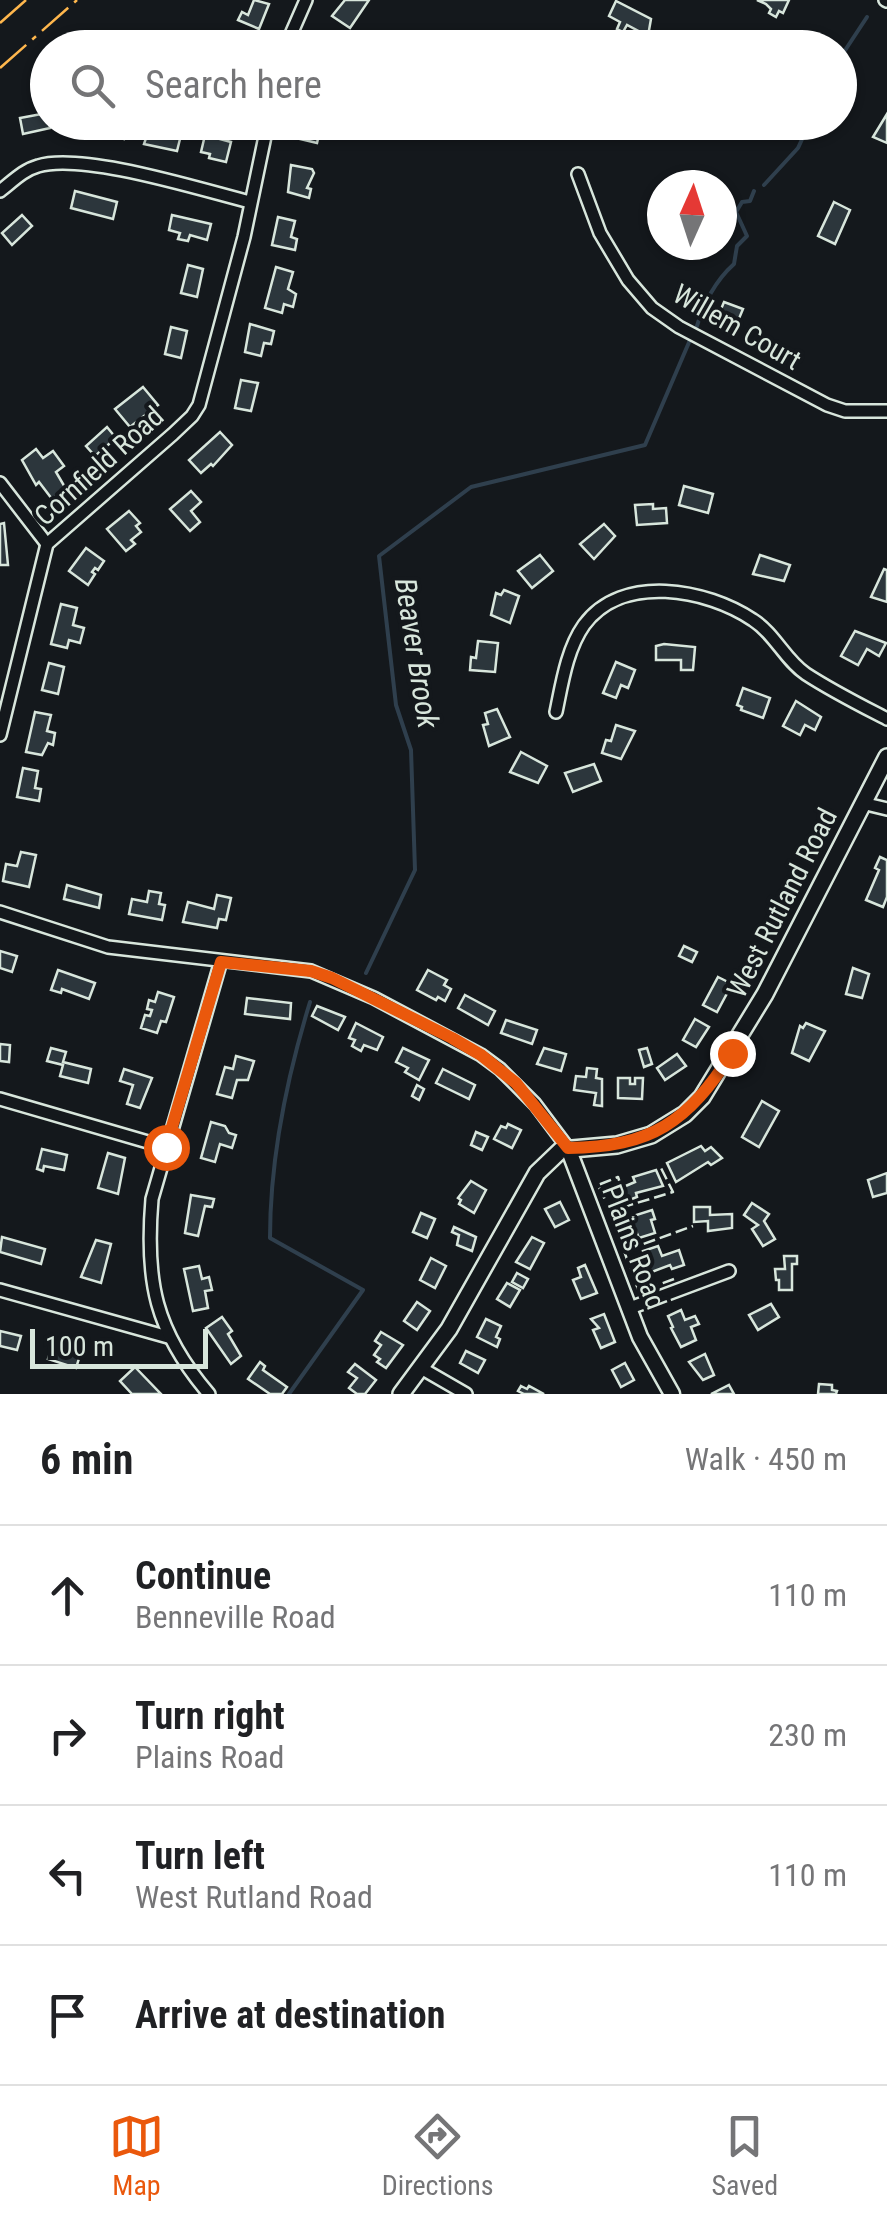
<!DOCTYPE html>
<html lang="en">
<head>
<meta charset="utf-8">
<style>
  body { margin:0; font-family:"Roboto Condensed",sans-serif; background:#f6f6f6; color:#202124 }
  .compass { position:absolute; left:647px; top:170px; width:90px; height:90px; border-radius:50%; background:#fff; box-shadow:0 2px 8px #0004; rotate:3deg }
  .scale { position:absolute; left:30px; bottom:25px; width:178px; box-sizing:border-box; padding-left:10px; border:5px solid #d8e6dc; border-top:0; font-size:28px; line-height:35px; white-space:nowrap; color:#d8e6dc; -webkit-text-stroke:8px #14181c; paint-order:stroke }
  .stop { position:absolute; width:30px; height:30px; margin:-22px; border:8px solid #ea580c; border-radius:50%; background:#fff }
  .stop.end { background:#ea580c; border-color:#fff; box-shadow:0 2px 10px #0008 }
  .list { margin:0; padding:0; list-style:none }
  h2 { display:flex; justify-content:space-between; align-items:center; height:130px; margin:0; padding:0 40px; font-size:42px }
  h2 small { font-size:32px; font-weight:400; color:#757577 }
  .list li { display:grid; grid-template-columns:65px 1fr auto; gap:30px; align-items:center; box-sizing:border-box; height:140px; padding:0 40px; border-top:2px solid #e0e0e0 }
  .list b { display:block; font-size:38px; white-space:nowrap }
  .list p { margin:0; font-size:32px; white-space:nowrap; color:#757577 }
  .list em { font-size:32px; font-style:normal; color:#757577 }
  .icon { flex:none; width:55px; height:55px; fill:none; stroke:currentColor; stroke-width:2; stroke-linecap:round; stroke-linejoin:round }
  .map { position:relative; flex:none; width:887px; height:1394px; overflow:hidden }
  .search { position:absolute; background:#fff; box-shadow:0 2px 8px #0004; left:30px; right:30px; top:30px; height:110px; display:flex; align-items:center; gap:25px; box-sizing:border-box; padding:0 35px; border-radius:55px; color:#757577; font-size:38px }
  .sheet { height:690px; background:#fff }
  nav { display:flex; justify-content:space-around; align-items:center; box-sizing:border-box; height:140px; border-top:2px solid #e0e0e0; background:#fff; font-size:28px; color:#757577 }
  nav a { display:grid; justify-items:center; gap:5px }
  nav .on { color:#ea580c }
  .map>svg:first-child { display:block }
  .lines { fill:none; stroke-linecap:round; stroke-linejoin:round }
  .stream { stroke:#2f3f4d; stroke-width:4 }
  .building { fill:#2c363c; stroke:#d8e6dc; stroke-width:2.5 }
  .minor-casing { stroke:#d8e6dc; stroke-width:16 }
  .tertiary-casing { stroke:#d8e6dc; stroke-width:19 }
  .secondary-casing { stroke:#d8e6dc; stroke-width:20 }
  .minor { stroke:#14181c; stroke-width:11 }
  .tertiary { stroke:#14181c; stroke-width:14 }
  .secondary { stroke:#14181c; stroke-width:15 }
  .fence { stroke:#d8e6dc; stroke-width:2.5; stroke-dasharray:12 5; stroke-linecap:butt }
  .power { stroke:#ffb74d; stroke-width:2.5; stroke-dasharray:35 8 5 8; stroke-linecap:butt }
  .route { stroke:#ea580c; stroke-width:12 }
  .labels { text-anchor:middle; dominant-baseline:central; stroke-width:8; stroke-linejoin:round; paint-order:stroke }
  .street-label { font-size:28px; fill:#d8e6dc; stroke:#14181c }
  .water-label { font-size:30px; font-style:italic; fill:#d8e6dc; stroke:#14181c }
</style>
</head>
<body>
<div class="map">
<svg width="887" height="1394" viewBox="0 0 887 1394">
  <rect width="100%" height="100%" fill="#14181c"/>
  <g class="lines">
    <g class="stream">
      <polyline points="840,58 867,17"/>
      <polyline points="764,185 798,148 810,122"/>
      <path d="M 697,326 C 703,304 716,280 734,264 L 737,246 L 747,236 L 736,212 L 742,202 L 750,201 L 754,191"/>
      <polyline points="366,973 415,870 411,750 396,705 379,556 471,487 645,445 690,340"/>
      <path d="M 289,1394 L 363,1290 L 270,1238 C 270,1159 287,1077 310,1002"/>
    </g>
  </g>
  <g class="building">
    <polygon points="254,0 269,4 259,29 238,20 242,12 248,15"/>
    <polygon points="345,0 369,0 350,28 332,16"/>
    <polygon points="757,0 789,0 783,13 779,11 776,17 769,13 771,9 766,4"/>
    <polygon points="616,1 651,19 648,36 627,25 623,32 617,29 620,22 609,16"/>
    <polygon points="47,113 50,128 23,134 20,118"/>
    <polygon points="887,114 887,143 873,137"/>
    <polygon points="100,122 128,122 124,139 97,133"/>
    <polygon points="299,122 322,122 317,143 296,138"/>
    <polygon points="151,123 169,127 167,132 181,135 177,151 144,144"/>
    <polygon points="205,135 231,142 226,162 209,158 210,154 201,152"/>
    <polygon points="291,165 312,169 314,173 307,188 311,189 309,198 288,192"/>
    <polygon points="75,191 117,202 113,219 71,208"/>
    <polygon points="834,202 850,210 835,244 818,236"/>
    <polygon points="22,215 32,226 12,245 2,233"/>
    <polygon points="172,215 211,224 207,240 190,235 188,241 178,239 180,233 169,230"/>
    <polygon points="278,217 295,221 291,237 297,239 295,250 272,245"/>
    <polygon points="188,265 203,269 197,297 181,293"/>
    <polygon points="276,267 293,272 288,289 296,294 293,307 284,304 282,313 265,308"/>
    <polygon points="724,302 743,309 738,321 719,314"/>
    <polygon points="250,324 274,331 271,344 264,343 261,356 245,352"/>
    <polygon points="171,327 187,331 181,358 165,354"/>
    <polygon points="241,380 258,383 251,411 235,408"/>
    <polygon points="143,387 158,405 130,427 115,409"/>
    <polygon points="107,427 116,438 95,456 86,446"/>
    <polygon points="220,432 232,445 213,466 211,464 201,473 189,460"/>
    <polygon points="36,449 43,458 53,451 64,466 56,472 66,489 52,499 39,482 36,485 22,460"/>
    <polygon points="684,486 713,494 708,513 679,505"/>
    <polygon points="191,491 201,502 191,511 200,522 190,531 170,509"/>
    <polygon points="653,504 653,509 666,508 667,523 637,525 635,505"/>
    <polygon points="129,511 140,523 136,526 141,532 131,540 135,544 126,551 107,529"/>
    <polygon points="4,523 8,565 0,565 0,524"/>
    <polygon points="604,524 615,536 594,559 580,544"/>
    <polygon points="86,548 104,561 98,570 95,568 92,572 95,574 88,585 69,571"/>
    <polygon points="540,555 553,571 532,588 518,571"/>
    <polygon points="760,555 790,565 784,581 753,574"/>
    <polygon points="884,569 887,570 887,602 871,597"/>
    <polygon points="504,590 519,596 510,623 491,615 496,593 501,595"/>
    <polygon points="61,604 77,608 73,625 84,628 80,643 69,640 67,648 51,644"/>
    <polygon points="855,631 886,643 879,656 867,649 858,665 841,656"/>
    <polygon points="478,641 498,643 495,672 470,670 471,657 476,658"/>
    <polygon points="664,644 695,647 693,670 681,670 681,660 656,660 656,646"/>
    <polygon points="616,662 635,670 628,688 621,685 616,698 603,693"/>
    <polygon points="49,663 64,667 58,694 42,690"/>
    <polygon points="743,688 770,698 763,718 741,710 742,707 737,705"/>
    <polygon points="796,701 821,717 815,730 805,725 800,735 783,726"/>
    <polygon points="497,709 510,737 489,746 483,725 488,724 485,713"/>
    <polygon points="35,712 51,715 47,731 55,733 53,745 48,743 42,755 26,752"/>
    <polygon points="616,725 635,731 621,759 602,753 606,740 611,741"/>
    <polygon points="521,752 547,766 538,783 510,772"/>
    <polygon points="594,764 601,781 573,792 565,773"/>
    <polygon points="23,768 38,771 35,788 41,789 39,801 17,797"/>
    <polygon points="21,852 36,855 29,887 3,881 6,864 17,866"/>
    <polygon points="880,857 887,860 887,897 883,907 866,900 879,870 875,868"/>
    <polygon points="67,885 101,895 99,908 64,899"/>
    <polygon points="149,891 161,893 159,904 165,905 162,920 129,914 132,899 147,902"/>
    <polygon points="217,895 231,898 226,920 219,919 217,928 183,922 188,902 214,909"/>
    <polygon points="684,946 697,952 692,962 679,956"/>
    <polygon points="0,951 17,956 12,972 0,968"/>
    <polygon points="853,968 869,974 862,998 846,994"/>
    <polygon points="58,970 95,983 89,999 62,989 61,993 51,990"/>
    <polygon points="428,970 447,980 444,985 451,989 445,1001 438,997 436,1000 417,990"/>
    <polygon points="718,977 732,984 717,1012 703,1005"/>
    <polygon points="158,992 174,997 166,1022 161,1021 157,1033 141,1028 145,1015 150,1016 152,1010 147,1009 149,1000 155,1002"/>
    <polygon points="465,995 495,1011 488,1025 458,1008"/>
    <polygon points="247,998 291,1003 290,1019 245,1014"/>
    <polygon points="317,1006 345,1017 338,1030 312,1016"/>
    <polygon points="695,1019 709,1027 696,1047 683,1040"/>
    <polygon points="506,1020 537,1030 532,1044 501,1033"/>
    <polygon points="356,1023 383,1037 377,1050 364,1045 361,1051 352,1046 355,1040 349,1038"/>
    <polygon points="806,1023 825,1031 809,1061 792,1053 800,1026 803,1028"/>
    <polygon points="0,1044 10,1045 9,1062 0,1061"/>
    <polygon points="51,1048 66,1052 63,1062 91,1069 88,1083 60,1076 63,1065 47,1061"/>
    <polygon points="403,1048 429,1060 419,1080 405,1072 408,1068 396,1062"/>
    <polygon points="544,1048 566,1054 561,1071 537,1064"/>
    <polygon points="647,1048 652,1064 644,1067 639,1050"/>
    <polygon points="677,1054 686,1066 665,1080 657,1068"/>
    <polygon points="236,1056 254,1061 248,1080 237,1080 232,1098 217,1094 225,1067 233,1069"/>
    <polygon points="587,1068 597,1069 596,1078 602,1079 602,1106 594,1105 596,1093 574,1090 576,1076 586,1077"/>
    <polygon points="124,1069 152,1078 140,1108 127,1104 133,1085 120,1081"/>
    <polygon points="443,1069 475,1085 469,1099 436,1083"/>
    <polygon points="618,1078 630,1078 630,1084 635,1084 635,1078 643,1078 642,1099 618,1098"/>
    <polygon points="417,1085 424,1089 419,1100 412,1096"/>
    <polygon points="762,1101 779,1111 759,1147 742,1137"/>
    <polygon points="211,1122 225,1126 229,1133 236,1135 232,1148 220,1144 215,1162 201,1158"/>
    <polygon points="508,1124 521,1130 512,1148 494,1139 501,1126 506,1128"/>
    <polygon points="476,1132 488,1137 482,1150 471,1145"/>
    <polygon points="701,1146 705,1151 711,1147 722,1158 711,1165 708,1162 676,1182 667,1163"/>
    <polygon points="42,1149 67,1155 64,1170 44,1166 43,1171 37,1169"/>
    <polygon points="108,1153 125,1158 118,1194 98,1188"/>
    <polygon points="656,1170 663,1186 636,1193 637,1197 627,1201 621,1188 635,1182 633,1177"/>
    <polygon points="887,1173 887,1193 873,1197 868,1180"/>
    <polygon points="471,1181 486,1190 474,1213 459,1204 461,1200 458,1198"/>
    <polygon points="191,1195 214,1199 212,1207 205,1206 198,1236 185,1233"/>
    <polygon points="560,1202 569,1220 555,1227 545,1209"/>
    <polygon points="752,1203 769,1214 764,1221 775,1239 763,1246 752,1229 758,1225 744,1215"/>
    <polygon points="694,1207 710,1207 710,1215 732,1214 732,1228 708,1231 708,1221 694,1222"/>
    <polygon points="652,1210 655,1219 651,1220 655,1233 639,1238 630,1217"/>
    <polygon points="421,1213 435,1219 427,1238 413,1232"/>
    <polygon points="454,1227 476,1237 472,1251 457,1245 459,1235 452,1232"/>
    <polygon points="2,1237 45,1249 41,1264 0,1252"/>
    <polygon points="532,1237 544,1243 530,1269 516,1262"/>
    <polygon points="96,1240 111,1244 101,1283 81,1277"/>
    <polygon points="658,1246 662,1256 679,1250 684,1265 672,1269 670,1265 649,1273 643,1251"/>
    <polygon points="784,1256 797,1256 797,1264 792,1264 792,1290 779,1290 779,1280 776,1280 775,1269 785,1269"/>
    <polygon points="431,1258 446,1266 435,1288 420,1280"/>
    <polygon points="585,1265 597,1293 581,1299 573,1280 581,1277 578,1268"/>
    <polygon points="199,1266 202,1279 209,1277 212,1290 205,1291 208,1308 193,1311 184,1269"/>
    <polygon points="517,1273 528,1279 523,1288 512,1282"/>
    <polygon points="507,1283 520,1290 510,1307 497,1299"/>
    <polygon points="417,1302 430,1311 417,1330 404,1321"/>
    <polygon points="771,1304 779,1317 758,1330 749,1315"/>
    <polygon points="681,1310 685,1320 695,1316 699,1324 691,1327 696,1340 681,1347 671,1328 673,1327 668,1316"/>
    <polygon points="604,1314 615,1342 601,1348 593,1330 599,1328 591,1319"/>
    <polygon points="222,1317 232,1331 228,1334 241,1356 231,1364 206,1328"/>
    <polygon points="486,1319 501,1326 496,1337 500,1339 497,1347 477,1337"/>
    <polygon points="0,1331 21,1336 17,1350 0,1346"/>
    <polygon points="381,1332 403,1345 386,1368 377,1362 380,1359 374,1355 381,1345 375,1341"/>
    <polygon points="53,1343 81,1352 76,1368 48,1359"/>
    <polygon points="466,1351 485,1360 478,1373 460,1363"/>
    <polygon points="705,1354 714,1375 703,1380 689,1362"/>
    <polygon points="260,1362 265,1366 263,1370 287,1387 282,1394 270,1394 248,1379"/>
    <polygon points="625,1363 634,1380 621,1387 612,1370"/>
    <polygon points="355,1364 376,1380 365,1394 357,1394 349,1388 357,1378 348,1372"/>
    <polygon points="135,1367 161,1394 132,1394 120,1381"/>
    <polygon points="819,1384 832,1385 832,1390 837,1391 836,1394 818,1394"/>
    <polygon points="729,1385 734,1394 711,1394"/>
    <polygon points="521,1386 527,1389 529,1386 544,1394 524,1394 518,1391"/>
  </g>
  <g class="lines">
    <g class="minor-casing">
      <g id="minor">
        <polyline points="885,0 887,1"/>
        <polyline points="285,48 306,0"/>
        <polyline points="578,174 600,233 628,280 652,308 679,327 827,405 845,411 887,411"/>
        <path d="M 0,191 C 12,182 23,170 38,166 C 82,152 202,190 250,202"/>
        <polyline points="0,483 47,544"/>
        <path d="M 556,712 C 562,683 567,649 584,625 C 622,573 707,589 753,620 C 775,634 785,660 806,674 C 832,691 860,705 887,719"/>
        <polyline points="0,735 47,544 173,434 192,416 199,405 244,237 268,122"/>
        <polyline points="862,803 887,809"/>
        <polyline points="0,912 108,947 311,971 374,998 481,1055 500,1069 535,1104 568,1148"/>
        <polyline points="0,1099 165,1147"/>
        <polyline points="0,1290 168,1337"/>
        <polyline points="630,1308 729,1271"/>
        <polyline points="421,1368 466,1394"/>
        <path d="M 209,1394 C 155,1331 145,1281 152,1199 L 221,961"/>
      </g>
    </g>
    <g class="tertiary-casing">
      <polyline id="tertiary" points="568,1148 640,1337 672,1394"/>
    </g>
    <g class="secondary-casing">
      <polyline id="secondary" points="401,1394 449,1329 537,1173 561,1150 617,1145 651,1135 685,1114 702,1097 765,994 887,757"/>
    </g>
    <use href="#minor" class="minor"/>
    <use href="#tertiary" class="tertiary"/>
    <use href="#secondary" class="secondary"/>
    <g class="fence">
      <polyline points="621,1186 618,1177 598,1185 607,1204 617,1209 673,1192 661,1168 659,1169"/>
      <polyline points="674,1279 639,1292 624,1251 693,1226"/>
    </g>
    <g class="power">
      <polyline points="0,23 26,0"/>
      <polyline points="0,68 77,0"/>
    </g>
  </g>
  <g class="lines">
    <path class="route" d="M 166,1147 L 221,962 L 311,971 L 332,978 L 452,1038 L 481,1055 L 516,1083 L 568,1148 C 652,1147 688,1122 732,1053"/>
  </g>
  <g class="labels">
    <g class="street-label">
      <text transform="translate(737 327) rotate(30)">Willem Court</text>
      <text transform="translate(99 466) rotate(-42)">Cornfield Road</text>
      <text transform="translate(782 903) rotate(-63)">West Rutland Road</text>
      <text transform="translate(634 1247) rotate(69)">Plains Road</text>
    </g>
    <g class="water-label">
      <text transform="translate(417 653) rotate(81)">Beaver Brook</text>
    </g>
  </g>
</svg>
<svg class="compass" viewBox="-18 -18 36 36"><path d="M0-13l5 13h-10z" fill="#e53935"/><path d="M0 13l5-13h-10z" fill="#757577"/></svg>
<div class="scale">100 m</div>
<div class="stop" style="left:166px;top:1147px"></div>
<div class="stop end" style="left:732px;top:1053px"></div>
<div class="search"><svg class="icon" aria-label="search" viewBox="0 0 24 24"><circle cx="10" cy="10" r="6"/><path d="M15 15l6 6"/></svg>Search here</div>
</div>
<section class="sheet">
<h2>6 min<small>Walk · 450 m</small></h2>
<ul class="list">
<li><svg class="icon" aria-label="ahead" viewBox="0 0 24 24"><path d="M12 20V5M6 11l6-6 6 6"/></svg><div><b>Continue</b><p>Benneville Road</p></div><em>110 m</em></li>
<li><svg class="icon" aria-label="right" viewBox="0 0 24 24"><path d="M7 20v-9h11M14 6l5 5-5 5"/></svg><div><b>Turn right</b><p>Plains Road</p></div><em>230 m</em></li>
<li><svg class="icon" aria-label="left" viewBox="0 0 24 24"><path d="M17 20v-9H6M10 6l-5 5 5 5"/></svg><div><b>Turn left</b><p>West Rutland Road</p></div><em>110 m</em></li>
<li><svg class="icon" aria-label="arrive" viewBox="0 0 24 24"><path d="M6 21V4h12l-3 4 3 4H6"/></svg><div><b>Arrive at destination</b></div></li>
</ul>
</section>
<nav>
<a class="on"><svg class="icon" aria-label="map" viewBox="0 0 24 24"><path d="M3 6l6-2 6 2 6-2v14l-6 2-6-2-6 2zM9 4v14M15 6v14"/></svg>Map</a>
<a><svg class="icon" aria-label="directions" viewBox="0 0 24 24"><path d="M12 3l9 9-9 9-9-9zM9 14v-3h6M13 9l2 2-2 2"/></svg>Directions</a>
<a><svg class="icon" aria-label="saved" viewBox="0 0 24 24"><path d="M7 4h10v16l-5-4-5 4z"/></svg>Saved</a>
</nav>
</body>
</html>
